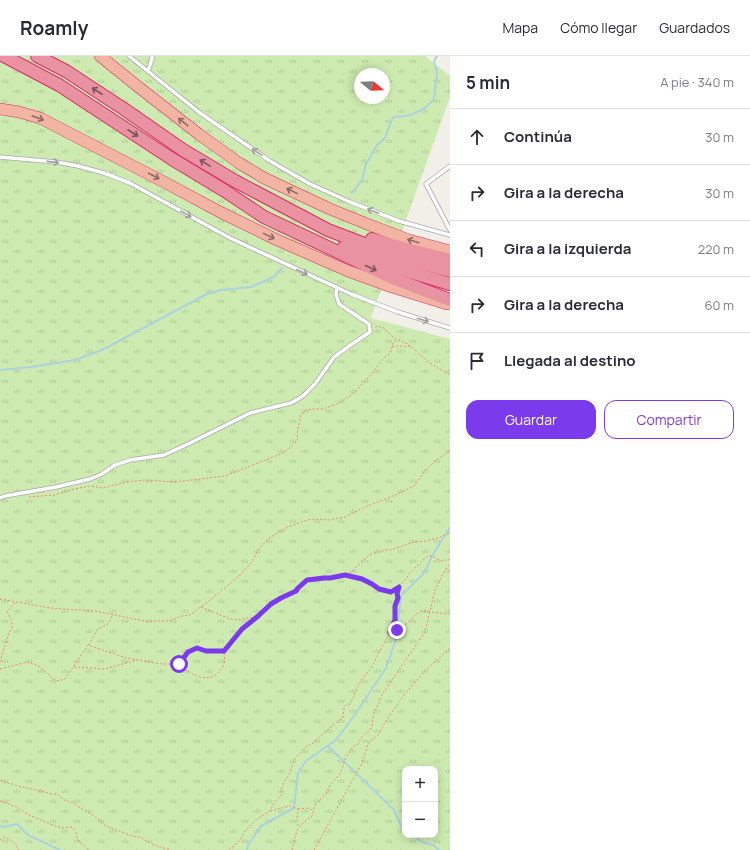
<!DOCTYPE html>
<html lang="es">
<head>
<meta charset="utf-8">
<style>
  body { margin:0; font-family:Manrope,sans-serif; background:#f7f7f7; color:#2b2b33 }
  .controls { position:absolute; right:12px; bottom:12px; display:grid; overflow:hidden; border-radius:8px; box-shadow:0 2px 10px #0003 }
  .controls button { width:36px; height:36px; display:grid; place-items:center; padding:0; border:0; border-bottom:1px solid #e1e1e2; background:#fff; color:#2b2b33; font:20px sans-serif }
  .compass { position:absolute; left:354px; top:12px; width:36px; height:36px; border-radius:50%; background:#fff; box-shadow:0 2px 10px #0003; rotate:109deg }
  .stop { position:absolute; width:12px; height:12px; margin:-9px; border:3px solid #7c3aed; border-radius:50%; background:#fff }
  .stop.end { background:#7c3aed; border-color:#fff; box-shadow:0 1px 4px #0008 }
  .list { margin:0; padding:0; list-style:none }
  h2 { display:flex; justify-content:space-between; align-items:center; height:52px; margin:0; padding:0 16px; font-size:17px }
  h2 small { font-size:13px; font-weight:400; color:#7c7c81 }
  .list li { display:grid; grid-template-columns:26px 1fr auto; gap:12px; align-items:center; box-sizing:border-box; height:56px; padding:0 16px; border-top:1px solid #e1e1e2 }
  .list b { display:block; font-size:15px; white-space:nowrap }
  .list em { font-size:13px; font-style:normal; color:#7c7c81 }
  .actions { display:flex; gap:8px; padding:12px 16px }
  .actions a { flex:1; padding:9px 0; border:1px solid #7c3aed; border-radius:12px; text-align:center; font-size:14px; color:#7c3aed }
  .actions .main { background:#7c3aed; color:#fff }
  .icon { flex:none; width:22px; height:22px; fill:none; stroke:currentColor; stroke-width:2; stroke-linecap:round; stroke-linejoin:round }
  .map { position:relative; flex:none; width:450px; height:794px; overflow:hidden }
  header { display:flex; align-items:center; gap:24px; box-sizing:border-box; height:56px; padding:0 20px; background:#fff; border-bottom:1px solid #e1e1e2 }
  header strong { font-size:19px }
  nav { display:flex; gap:22px; margin-inline-start:auto; font-size:14px }
  main { display:flex }
  aside { flex:1; background:#fff }
  .map>svg:first-child { display:block }
  .grass { fill:url(#grass-tufts); fill-rule:evenodd }
  .lines { fill:none; stroke-linecap:round; stroke-linejoin:round }
  .stream { stroke:#aad3df; stroke-width:2 }
  .service-casing { stroke:#a9a9a9; stroke-width:5 }
  .trunk-casing { stroke:#dc2a67; stroke-width:12 }
  .motorway-casing { stroke:#dc2a67; stroke-width:14 }
  .path { stroke:#fa8072; stroke-width:1; stroke-dasharray:2 2; stroke-linecap:butt }
  .service { stroke:#fff; stroke-width:3.5 }
  .trunk { stroke:#f2b4a3; stroke-width:11 }
  .motorway { stroke:#e892a2; stroke-width:12 }
  .oneway { stroke:#7b545c }
  .oneway2 { stroke:#8a6b62 }
  .oneway3 { stroke:#9c9c9c }
  .route { stroke:#7c3aed; stroke-width:5 }
</style>
</head>
<body>
<header>
<strong>Roamly</strong>
<nav><a>Mapa</a><a>Cómo llegar</a><a>Guardados</a></nav>
</header>
<main>
<div class="map">
<svg width="450" height="794" viewBox="0 0 450 794">
  <defs>
    <pattern id="grass-tufts" width="24" height="20" patternUnits="userSpaceOnUse"><rect width="24" height="20" fill="#cdebb0"/><path d="M3 7l-1-3M5 7V3M7 7l1-3M15 17l-1-3M17 17v-4M19 17l1-3" fill="none" stroke="#b0c997"/></pattern>
  </defs>
  <rect width="100%" height="100%" fill="#f2efe9"/>
  <path class="grass" d="M 0,0 L 425,0 L 450,20 L 450,41 L 371,262 L 450,283 L 450,794 L 0,794 ZM 360,18 L 384,18 L 384,42 L 360,42 ZM 405,713 L 435,713 L 435,779 L 405,779 Z"/>
  <g class="lines">
    <g class="stream">
      <polyline points="352,137 362,124 366,108 377,89 385,82 393,61 406,60 415,57 425,52 434,43 437,16 434,5 437,0"/>
      <polyline points="0,314 31,311 75,304 104,293 207,238 221,234 251,231 274,221 282,212"/>
      <polyline points="328,690 394,754 403,774 405,775"/>
      <polyline points="0,770 5,771 17,768 28,779 60,794"/>
      <polyline points="412,779 422,786 433,789 439,794"/>
      <polyline points="247,794 248,789 261,770 294,752 298,717 306,705 336,684 354,660 386,612 395,586 401,540 425,516 432,500 450,471"/>
    </g>
    <g class="service-casing">
      <g id="service">
        <polyline points="129,0 200,57 270,105 310,128 350,146 399,165 450,179"/>
        <polyline points="148,15 152,3 152,0"/>
        <polyline points="0,101 56,106 78,110 104,117 130,127 230,182 299,214 351,238 398,256 450,272"/>
        <polyline points="450,110 426,128 450,174"/>
        <polyline points="0,442 5,440 56,431 90,423 102,418 115,409 130,404 164,399 188,388 250,357 291,347 303,340 315,328 334,301 352,288 370,276 369,268 339,248 336,238 337,231"/>
      </g>
    </g>
    <g class="trunk-casing">
      <g id="trunk">
        <polyline points="100,0 141,33 200,79 239,107 264,122 330,153 367,168 409,184 450,195"/>
        <polyline points="0,53 19,56 40,62 164,126 220,156 275,183 348,215 392,231 447,248"/>
      </g>
    </g>
    <g class="motorway-casing">
      <g id="motorway">
        <polyline points="4,0 59,29 172,103 225,135 264,161 395,223 450,244"/>
        <polyline points="37,0 66,15 124,53 183,94 235,125 288,153 328,174 404,203 450,215"/>
        <polyline points="372,183 406,193 450,204"/>
        <polyline points="344,191 400,213 450,228"/>
      </g>
    </g>
    <g class="path">
      <path d="M 398,284 C 409,286 417,297 426,304 C 433,310 442,314 450,319"/>
      <path d="M 392,291 C 398,289 403,291 410,290"/>
      <polyline points="29,441 54,439 74,433 91,430 103,432 126,426 145,424 175,426 225,420 283,397 292,390 298,383 297,378 301,359 306,354 314,353 323,353 339,347 353,338 369,321 382,304 390,297 393,287 397,284 388,277 384,272 377,270 375,272"/>
      <polyline points="346,519 352,516 363,504 371,498 386,494 391,494 414,486 426,485 438,482 450,477"/>
      <polyline points="0,543 50,552 95,555 144,565 169,565 182,560 190,559 214,541 239,520 252,506 258,494 269,482 288,471 304,465 312,463 329,464 345,461 365,451 393,440 414,430 425,415 435,405 450,395"/>
      <polyline points="201,551 230,563 240,564 247,562 257,561 271,548 281,542 296,535 297,532 307,524 324,522 330,522 345,519 362,523 373,528 379,533 391,536 399,531 411,516 423,504 428,500 432,500 441,505 450,503"/>
      <polyline points="391,575 393,574 399,573 404,569 408,567 416,558 421,555 450,558"/>
      <polyline points="89,589 97,574 108,568 113,558"/>
      <polyline points="0,606 9,577 12,572 12,565 7,556 15,547"/>
      <path d="M 179,608 C 183,610 183,611 186,614 C 189,616 192,618 195,619 C 206,625 219,621 224,608 C 225,605 224,599 224,595"/>
      <polyline points="74,611 104,613 138,604"/>
      <polyline points="0,613 27,606 39,610 56,625 65,623 88,589 126,602 162,608 179,608 188,597 197,592 205,595 224,595 242,573 257,561"/>
      <polyline points="0,724 10,728 13,728 17,730 36,734 52,738 57,738 64,744 74,747 80,752 93,759 106,770 132,780 140,781 148,786 157,790 160,791 171,794"/>
      <path d="M 0,745 L 15,750 L 29,759 L 55,770 L 63,772 L 71,771 C 78,776 75,778 78,784 C 80,788 86,790 89,794"/>
      <polyline points="298,753 306,752 313,754"/>
      <polyline points="270,755 290,750 298,753 297,763 298,771"/>
      <path d="M 0,784 L 4,781 C 10,782 16,789 19,794"/>
      <polyline points="229,794 241,783 245,775 256,764 270,755 273,749 282,738 281,734 285,724 288,721 293,707 295,703 306,691 313,687 333,669 341,663 343,661 344,652 346,649 350,648 354,640 357,632 363,622 372,611 376,602 386,584 389,579 393,568 395,564 395,550 398,542 397,537 399,531"/>
      <polyline points="292,794 297,774 302,768 312,760 314,752 317,746 326,738 331,727 340,718 346,701 352,692 358,688 361,682 370,674 372,669 374,656 379,647 381,640 425,576 435,534 444,516 450,508"/>
      <polyline points="314,794 361,709 369,686 378,679 387,663 405,638 425,615 450,592"/>
    </g>
    <use href="#service" class="service"/>
    <use href="#trunk" class="trunk"/>
    <use href="#motorway" class="motorway"/>
  </g>
  <defs><path id="oneway-shaft" d="M-6 0H5M1.5-3L5.5 0L1.5 3" fill="none" stroke-width="1.6" stroke-linecap="round" stroke-linejoin="round"/></defs>
  <g class="oneway">
    <use href="#oneway-shaft" transform="translate(97 35) rotate(-147)"/>
    <use href="#oneway-shaft" transform="translate(133 77) rotate(33)"/>
    <use href="#oneway-shaft" transform="translate(205 107) rotate(-149)"/>
    <use href="#oneway-shaft" transform="translate(371 212) rotate(25)"/>
  </g>
  <g class="oneway2">
    <use href="#oneway-shaft" transform="translate(38 62) rotate(20)"/>
    <use href="#oneway-shaft" transform="translate(183 66) rotate(-142)"/>
    <use href="#oneway-shaft" transform="translate(154 120) rotate(27)"/>
    <use href="#oneway-shaft" transform="translate(292 135) rotate(-154)"/>
    <use href="#oneway-shaft" transform="translate(269 180) rotate(26)"/>
    <use href="#oneway-shaft" transform="translate(413 185) rotate(-163)"/>
  </g>
  <g class="oneway3">
    <use href="#oneway-shaft" transform="translate(257 96) rotate(-146)"/>
    <use href="#oneway-shaft" transform="translate(53 106) rotate(6)"/>
    <use href="#oneway-shaft" transform="translate(373 155) rotate(-159)"/>
    <use href="#oneway-shaft" transform="translate(186 158) rotate(29)"/>
    <use href="#oneway-shaft" transform="translate(302 216) rotate(24)"/>
    <use href="#oneway-shaft" transform="translate(423 264) rotate(17)"/>
  </g>
  <g class="lines">
    <polyline class="route" points="179,608 188,596 197,592 206,595 224,595 242,573 257,561 271,548 281,542 296,535 298,532 307,524 324,522 330,522 345,519 362,523 372,528 379,533 391,536 399,531 397,537 398,542 395,550 395,564 390,576 393,574 397,574"/>
  </g>
</svg>
<div class="controls">
<button>+</button>
<button>−</button>
</div>
<svg class="compass" viewBox="-18 -18 36 36"><path d="M0-13l5 13h-10z" fill="#e53935"/><path d="M0 13l5-13h-10z" fill="#7c7c81"/></svg>
<div class="stop" style="left:179px;top:608px"></div>
<div class="stop end" style="left:397px;top:574px"></div>
</div>
<aside>
<h2>5 min<small>A pie · 340 m</small></h2>
<ul class="list">
<li><svg class="icon" aria-label="ahead" viewBox="0 0 24 24"><path d="M12 20V5M6 11l6-6 6 6"/></svg><div><b>Continúa</b></div><em>30 m</em></li>
<li><svg class="icon" aria-label="right" viewBox="0 0 24 24"><path d="M7 20v-9h11M14 6l5 5-5 5"/></svg><div><b>Gira a la derecha</b></div><em>30 m</em></li>
<li><svg class="icon" aria-label="left" viewBox="0 0 24 24"><path d="M17 20v-9H6M10 6l-5 5 5 5"/></svg><div><b>Gira a la izquierda</b></div><em>220 m</em></li>
<li><svg class="icon" aria-label="right" viewBox="0 0 24 24"><path d="M7 20v-9h11M14 6l5 5-5 5"/></svg><div><b>Gira a la derecha</b></div><em>60 m</em></li>
<li><svg class="icon" aria-label="arrive" viewBox="0 0 24 24"><path d="M6 21V4h12l-3 4 3 4H6"/></svg><div><b>Llegada al destino</b></div></li>
</ul>
<div class="actions"><a class="main">Guardar</a><a>Compartir</a></div>
</aside>
</main>
</body>
</html>
